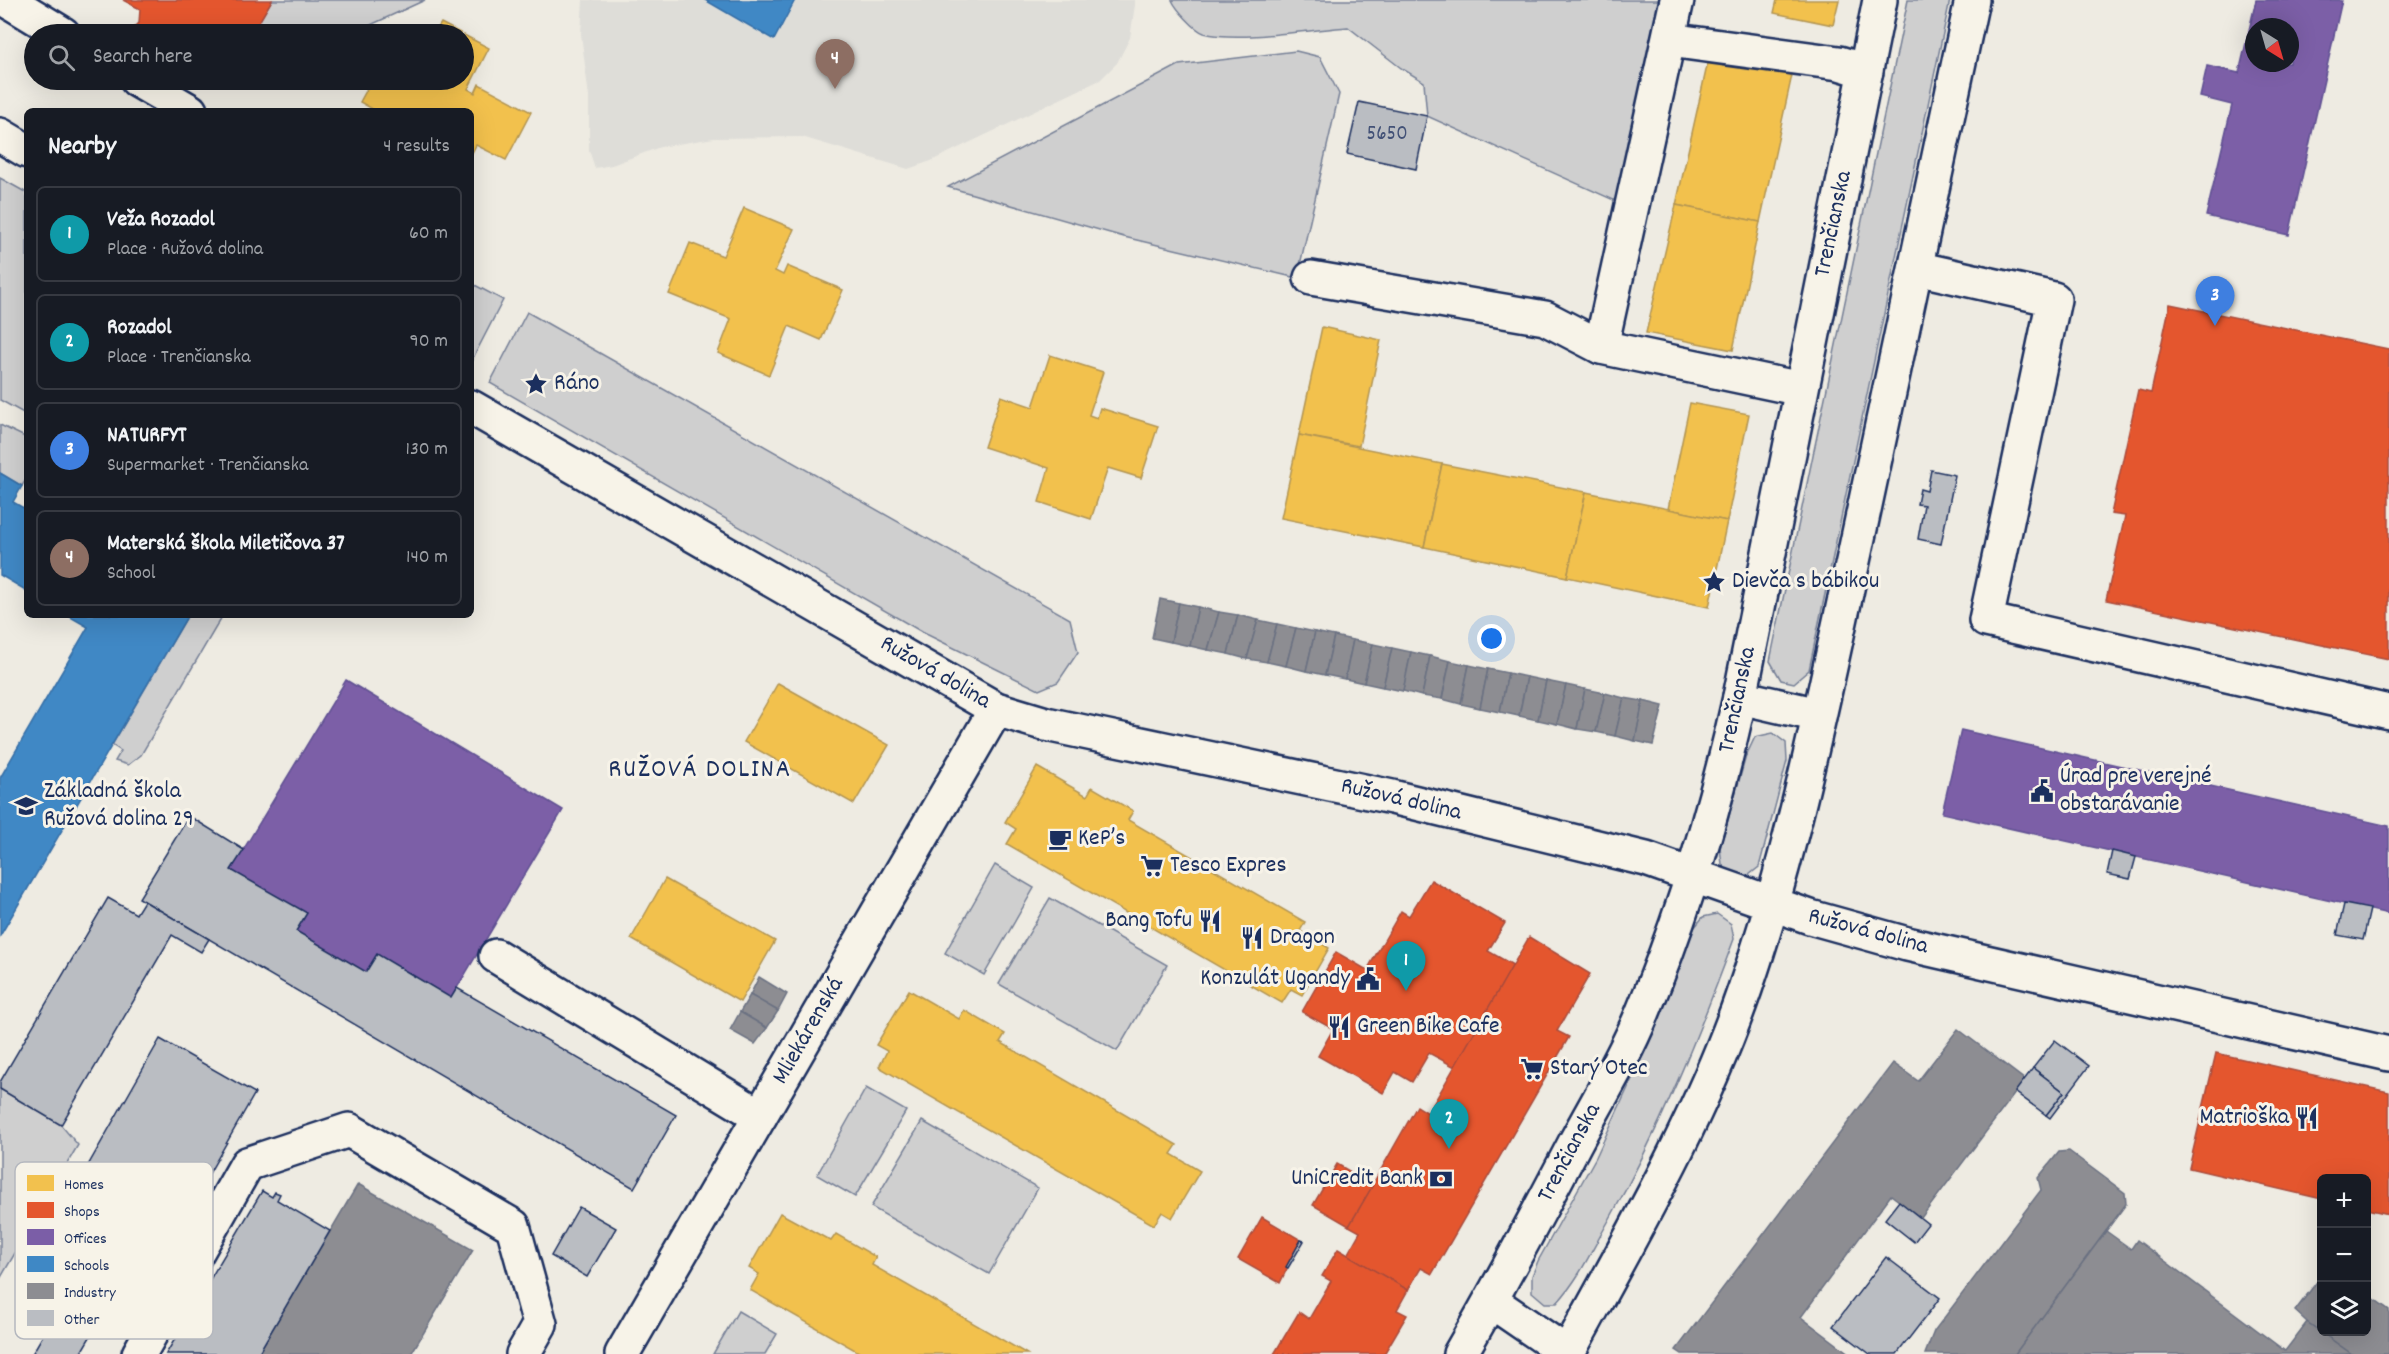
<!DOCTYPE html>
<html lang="en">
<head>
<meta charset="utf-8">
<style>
  body { margin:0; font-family:Dekko,sans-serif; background:#242831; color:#f1f3f6 }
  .controls { position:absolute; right:18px; bottom:18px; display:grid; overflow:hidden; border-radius:9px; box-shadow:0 6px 24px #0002 }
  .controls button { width:54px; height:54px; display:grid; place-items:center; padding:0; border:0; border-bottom:2px solid #363941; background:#171b24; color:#f1f3f6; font:30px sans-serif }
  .compass { position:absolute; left:2245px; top:18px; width:54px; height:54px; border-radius:50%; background:#171b24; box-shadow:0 6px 24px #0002; rotate:143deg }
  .you { position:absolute; left:1492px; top:639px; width:21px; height:21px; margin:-15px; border:4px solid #fff; border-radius:50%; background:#1a73e8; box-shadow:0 0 0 9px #1a73e833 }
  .badge { display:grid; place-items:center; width:39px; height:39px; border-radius:50%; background:#919bb2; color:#fff; font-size:20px; font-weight:700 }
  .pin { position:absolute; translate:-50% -50px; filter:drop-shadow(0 2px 3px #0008) }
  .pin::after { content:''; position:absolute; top:32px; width:21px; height:18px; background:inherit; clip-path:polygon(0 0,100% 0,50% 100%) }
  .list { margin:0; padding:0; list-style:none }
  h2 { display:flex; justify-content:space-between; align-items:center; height:78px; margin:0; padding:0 24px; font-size:26px }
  h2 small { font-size:20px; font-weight:400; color:#9ea1a6 }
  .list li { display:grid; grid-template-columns:39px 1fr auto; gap:18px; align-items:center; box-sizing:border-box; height:96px; margin:0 12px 12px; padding:0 12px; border:2px solid #363941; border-radius:9px }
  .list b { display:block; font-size:22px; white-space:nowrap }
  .list p { margin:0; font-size:20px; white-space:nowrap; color:#9ea1a6 }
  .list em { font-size:20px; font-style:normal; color:#9ea1a6 }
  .icon { flex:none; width:33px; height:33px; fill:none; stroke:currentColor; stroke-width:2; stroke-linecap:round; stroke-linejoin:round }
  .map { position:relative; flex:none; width:2389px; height:1354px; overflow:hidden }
  .search { position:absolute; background:#171b24; box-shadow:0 6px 24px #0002; left:24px; top:24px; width:450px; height:66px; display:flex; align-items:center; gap:15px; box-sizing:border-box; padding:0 21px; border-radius:33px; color:#9ea1a6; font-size:22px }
  .panel { position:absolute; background:#171b24; box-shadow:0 6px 24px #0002; left:24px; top:108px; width:450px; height:510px; border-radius:9px }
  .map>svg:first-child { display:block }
  .built { fill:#deddd8 }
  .green { fill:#cfcfcf; stroke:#757f96; stroke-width:1.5 }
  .homes { fill:#f2c14e; stroke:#b29553; stroke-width:1.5 }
  .shops { fill:#e4572e; stroke:#a84b3c; stroke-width:1.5 }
  .offices { fill:#7b5ea7; stroke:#5e5091; stroke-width:1.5; fill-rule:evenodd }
  .schools { fill:#3f88c5; stroke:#346da6; stroke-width:1.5 }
  .industry { fill:#8d8d92; stroke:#6b7182; stroke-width:1.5 }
  .building { fill:#babdc2; stroke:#1b2f5e; stroke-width:1.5 }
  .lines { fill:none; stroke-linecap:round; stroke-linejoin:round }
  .minor-casing { stroke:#1b2f5e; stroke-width:38 }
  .minor { stroke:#f7f3e8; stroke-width:33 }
  .labels { text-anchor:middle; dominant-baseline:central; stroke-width:6; stroke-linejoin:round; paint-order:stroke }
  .number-label { font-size:21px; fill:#435277 }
  .street-label { font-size:24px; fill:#1b2f5e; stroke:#f7f3e8 }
  .poi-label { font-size:24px; fill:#1b2f5e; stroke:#f7f3e8; text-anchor:start }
  .quarter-label { font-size:27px; letter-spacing:1.5px; fill:#1b2f5e; stroke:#f7f3e8 }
  .key { fill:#f7f3e8; stroke:#b5b8bf; stroke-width:1.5 }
  .key-label { font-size:16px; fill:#1b2f5e }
</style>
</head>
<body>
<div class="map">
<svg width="2389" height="1354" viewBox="0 0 2389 1354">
  <rect width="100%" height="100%" fill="#eeebe2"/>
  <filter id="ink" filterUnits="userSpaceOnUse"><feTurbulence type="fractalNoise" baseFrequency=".0167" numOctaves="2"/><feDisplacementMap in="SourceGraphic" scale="12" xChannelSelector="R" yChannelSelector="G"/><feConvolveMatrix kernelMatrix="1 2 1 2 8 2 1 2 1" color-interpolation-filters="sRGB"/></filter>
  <g filter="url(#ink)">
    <polygon class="built" points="583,0 1135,0 1135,5 1130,38 1117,63 1100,80 931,161 908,169 802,137 714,138 660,147 612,165 595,168 589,150 589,97 581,34"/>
    <g class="green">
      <polygon points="272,0 425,0 351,34 266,34 255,28"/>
      <path d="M 1172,0 L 1662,0 L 1618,202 L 1427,116 L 1424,82 L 1401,68 L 1348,27 C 1311,30 1237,42 1204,33 C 1195,30 1176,9 1172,0 Z"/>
      <polygon points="1908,0 1950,0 1809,670 1794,683 1781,680 1770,661"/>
      <polygon points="1296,51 1320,57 1339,94 1297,278 1124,237 948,187 1179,65"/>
      <polygon points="0,178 27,193 27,415 0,400"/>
      <polygon points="471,283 503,300 471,362"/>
      <polygon points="527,312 1070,619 1078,652 1058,682 1039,690 922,632 490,383"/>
      <polygon points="0,425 27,438 27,478 22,486 0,473"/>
      <polygon points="188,615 223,615 141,755 128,765 115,761 121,751 112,745"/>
      <polygon points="1773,733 1786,743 1787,761 1759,867 1745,878 1731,876 1722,864 1720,848 1746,756 1755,737"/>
      <polygon points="995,865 1034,888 984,975 945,953"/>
      <polygon points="1050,898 1167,965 1117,1051 999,984"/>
      <path d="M 1717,914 L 1731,924 L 1734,939 C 1698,1036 1659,1132 1608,1222 C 1592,1250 1579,1279 1557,1303 L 1545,1303 L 1532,1292 L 1532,1276 L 1538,1261 L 1596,1157 L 1655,1029 L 1694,928 L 1703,917 Z"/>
      <polygon points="866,1088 906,1111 855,1197 817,1175"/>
      <polygon points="0,1089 61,1125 78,1145 0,1279"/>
      <polygon points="922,1121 1038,1188 989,1274 871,1207"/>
      <polygon points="738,1311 777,1334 765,1354 713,1354"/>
    </g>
    <g class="homes">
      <polygon points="1777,0 1839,0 1833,25 1774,13"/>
      <polygon points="441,23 462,34 434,34"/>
      <polygon points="464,35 489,48 468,89 475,93 479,84 531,112 506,160 476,145 471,155 471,111 376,111 360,102 372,80 464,80"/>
      <polygon points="1709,57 1792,75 1760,222 1676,205"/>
      <polygon points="1676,205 1760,222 1733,350 1646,333"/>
      <polygon points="744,208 794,229 775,271 783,275 787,266 843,290 821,340 789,326 769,375 718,353 731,319 669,294 690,243 723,256"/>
      <polygon points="1322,327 1381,340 1359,446 1299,435"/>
      <polygon points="1050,355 1103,372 1089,415 1097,418 1100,408 1158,426 1141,478 1108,468 1091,519 1039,502 1049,468 984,447 1001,396 1033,407"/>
      <polygon points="1690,403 1749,414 1727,521 1668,509"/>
      <polygon points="1299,435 1442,464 1424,547 1281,518"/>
      <polygon points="1442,464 1586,492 1567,577 1424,547"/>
      <polygon points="1586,492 1727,521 1709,607 1567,577"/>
      <polygon points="778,683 889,745 854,804 744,742"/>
      <polygon points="1037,767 1087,796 1092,787 1133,811 1128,820 1305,922 1300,931 1329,948 1302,995 1291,989 1282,1003 1007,844 1016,829 1005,822"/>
      <polygon points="665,879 775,941 740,1002 631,939"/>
      <polygon points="909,990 959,1019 964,1010 1005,1034 1000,1042 1177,1145 1171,1154 1200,1171 1172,1218 1162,1212 1154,1225 879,1067 887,1051 876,1045"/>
      <polygon points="780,1213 831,1241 836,1234 876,1257 872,1265 1027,1354 862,1354 750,1290 759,1274 749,1268"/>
    </g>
    <g class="shops">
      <polygon points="123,0 272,0 252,34 128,34 139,23 140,9"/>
      <polygon points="2170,304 2389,349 2389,659 2106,600 2125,516 2111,514 2138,390 2151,393"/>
      <polygon points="1431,880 1505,923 1488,951 1513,965 1455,1067 1429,1053 1412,1082 1395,1072 1383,1093 1318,1056 1333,1029 1302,1012 1336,952 1367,970 1401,911 1409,916"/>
      <polygon points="1529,937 1590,974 1557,1031 1569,1037 1432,1274 1421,1268 1408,1290 1347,1255 1360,1232 1349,1226 1417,1106 1428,1113"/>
      <polygon points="2216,1053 2389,1092 2389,1214 2366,1209 2366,1178 2322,1178 2322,1199 2189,1168"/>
      <polygon points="1337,1164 1373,1185 1349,1226 1313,1205"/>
      <polygon points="1262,1217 1301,1240 1280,1283 1238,1259"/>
      <polygon points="1338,1249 1408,1290 1397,1310 1407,1315 1384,1354 1274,1354 1299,1312 1309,1319 1331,1281 1322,1276"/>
    </g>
    <g class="offices">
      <path d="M 2256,0 L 2342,0 L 2289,235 L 2206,216 L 2232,105 L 2200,97 L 2207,66 L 2239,73 ZM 2254,27 L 2290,27 L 2290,63 L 2254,63 Z"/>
      <polygon points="346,680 563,810 451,998 377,954 366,972 296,931 307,913 231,870"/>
      <polygon points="1961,730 2389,826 2389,914 1942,813"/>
    </g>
    <g class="schools">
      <polygon points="705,0 795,0 774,40"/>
      <polygon points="0,473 22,486 13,502 27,510 27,591 0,575"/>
      <polygon points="67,615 188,615 0,936 0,778 88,627"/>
    </g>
    <g class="industry">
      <polygon points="1160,599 1179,603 1171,642 1152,638"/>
      <polygon points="1179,603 1198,607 1190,646 1171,642"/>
      <polygon points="1198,607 1219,612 1208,650 1190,646"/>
      <polygon points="1219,612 1238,615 1228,654 1208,650"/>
      <polygon points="1238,615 1258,620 1247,659 1228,654"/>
      <polygon points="1258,620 1277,624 1267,662 1247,659"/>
      <polygon points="1277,624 1296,628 1286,666 1267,662"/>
      <polygon points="1296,628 1315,632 1306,671 1286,666"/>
      <polygon points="1315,632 1334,636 1325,675 1306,671"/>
      <polygon points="1334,636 1353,640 1345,679 1325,675"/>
      <polygon points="1353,640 1373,644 1364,683 1345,679"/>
      <polygon points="1373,644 1392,648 1383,687 1364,683"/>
      <polygon points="1392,648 1411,652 1403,691 1383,687"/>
      <polygon points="1411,652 1430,656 1422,696 1403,691"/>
      <polygon points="1430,656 1450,661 1442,699 1422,696"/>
      <polygon points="1450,661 1469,665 1461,704 1442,699"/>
      <polygon points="1469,665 1488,669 1480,708 1461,704"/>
      <polygon points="1488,669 1508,673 1500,712 1480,708"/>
      <polygon points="1508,673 1527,677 1519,716 1500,712"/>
      <polygon points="1527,677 1546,681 1538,720 1519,716"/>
      <polygon points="1546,681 1566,685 1557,724 1538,720"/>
      <polygon points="1566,685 1585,689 1577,729 1557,724"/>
      <polygon points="1585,689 1605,693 1596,732 1577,729"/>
      <polygon points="1605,693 1624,698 1615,736 1596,732"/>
      <polygon points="1624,698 1643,701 1635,741 1615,736"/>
      <polygon points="1643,701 1663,706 1653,745 1635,741"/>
      <polygon points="759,977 787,994 778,1011 750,995"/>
      <polygon points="750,995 778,1011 767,1028 740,1012"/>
      <polygon points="740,1012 767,1028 755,1044 730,1030"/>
      <polygon points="1958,1029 2025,1080 1921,1218 1891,1195 1801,1317 1850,1354 1682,1354 1676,1350 1893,1063 1918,1081"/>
      <polygon points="2069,1151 2125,1193 2126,1204 2015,1354 1925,1354 1934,1331 2041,1190 2038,1178 2059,1152"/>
      <polygon points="358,1184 473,1250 411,1354 258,1354"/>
      <polygon points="2106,1231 2131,1249 2137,1240 2285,1351 2307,1322 2352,1354 2015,1354"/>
      <polygon points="2322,1275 2322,1332 2366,1332 2366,1293 2389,1310 2389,1354 2352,1354 2307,1322 2295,1311"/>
    </g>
    <g class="building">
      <polygon points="1359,102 1427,116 1416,169 1347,154"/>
      <polygon points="1931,470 1955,475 1941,544 1918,539 1924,505 1917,504 1920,489 1927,491"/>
      <polygon points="189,816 244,850 231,870 307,913 296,931 366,972 377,954 451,998 457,988 676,1115 634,1188 139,898"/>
      <polygon points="2112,851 2136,857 2130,879 2107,874"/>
      <polygon points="108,898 136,914 144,901 209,939 201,952 172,935 61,1125 0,1089 0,1082"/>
      <polygon points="2344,904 2370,909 2363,940 2337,935"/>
      <polygon points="160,1039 255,1093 147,1282 53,1227"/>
      <polygon points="2055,1040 2089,1066 2050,1118 2046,1115 2064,1092 2033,1068"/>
      <polygon points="2033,1068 2064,1092 2046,1115 2015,1092"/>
      <polygon points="262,1191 272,1197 275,1192 280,1194 277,1200 330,1231 258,1354 166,1354"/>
      <polygon points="1899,1201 1928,1224 1914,1242 1885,1219"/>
      <polygon points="579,1207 616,1228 587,1277 551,1256"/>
      <polygon points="1301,1240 1304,1241 1288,1268 1286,1267"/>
      <polygon points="1886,1257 1940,1298 1897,1354 1870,1354 1833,1326"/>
      <polygon points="57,1311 93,1332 80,1354 32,1354"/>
    </g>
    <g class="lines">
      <g class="minor-casing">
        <g id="minor">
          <polyline points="7,0 63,34"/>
          <polyline points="1669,40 1839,63 1866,71"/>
          <polyline points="137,80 190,111"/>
          <polyline points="0,135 27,151"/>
          <polyline points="1916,268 2054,299 1986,620 2389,712"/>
          <polyline points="1311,278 1545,318 1601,347 1801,389"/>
          <polyline points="1601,347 1677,0"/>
          <polyline points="471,407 996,709 1046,724 1392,797 1646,859 1810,917 1907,944 2389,1054"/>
          <polyline points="1740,697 1819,715"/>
          <polyline points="496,956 760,1116"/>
          <polyline points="1491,1301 1567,1353"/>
          <polyline points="139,1354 247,1164 349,1130 513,1226 540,1324 523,1354"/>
          <polyline points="622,1354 996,709"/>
          <path d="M 1460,1354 C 1500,1285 1538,1214 1575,1143 C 1598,1100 1624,1058 1642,1014 C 1685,912 1716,805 1740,697 L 1880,0"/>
          <path d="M 1567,1354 C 1632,1235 1701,1117 1745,989 C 1794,847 1823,698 1855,552 C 1894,368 1934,184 1972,0"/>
        </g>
      </g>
      <use href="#minor" class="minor"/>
    </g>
  </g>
  <defs>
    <g id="sight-bare" transform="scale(1.8)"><path d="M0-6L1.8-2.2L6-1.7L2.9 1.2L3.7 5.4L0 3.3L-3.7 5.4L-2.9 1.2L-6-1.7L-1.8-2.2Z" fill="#1b2f5e" stroke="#f7f3e8" stroke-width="2.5" paint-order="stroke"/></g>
    <g id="civic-bare" transform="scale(1.8)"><path d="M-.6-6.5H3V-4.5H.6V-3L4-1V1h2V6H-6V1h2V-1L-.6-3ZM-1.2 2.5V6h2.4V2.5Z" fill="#1b2f5e" stroke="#f7f3e8" stroke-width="2.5" paint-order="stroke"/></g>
    <g id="school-bare" transform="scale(1.8)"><path d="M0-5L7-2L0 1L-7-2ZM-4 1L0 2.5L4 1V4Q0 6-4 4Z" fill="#1b2f5e" stroke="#f7f3e8" stroke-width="2.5" paint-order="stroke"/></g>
    <g id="cafe-bare" transform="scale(1.8)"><path d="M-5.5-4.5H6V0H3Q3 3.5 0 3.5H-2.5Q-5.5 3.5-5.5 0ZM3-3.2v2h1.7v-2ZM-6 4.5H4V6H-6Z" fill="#1b2f5e" stroke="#f7f3e8" stroke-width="2.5" paint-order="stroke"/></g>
    <g id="supermarket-bare" transform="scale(1.8)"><path d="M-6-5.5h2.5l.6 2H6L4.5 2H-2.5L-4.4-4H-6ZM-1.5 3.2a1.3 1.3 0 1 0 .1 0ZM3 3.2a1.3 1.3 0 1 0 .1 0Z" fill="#1b2f5e" stroke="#f7f3e8" stroke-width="2.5" paint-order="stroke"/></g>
    <g id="restaurant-bare" transform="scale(1.8)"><path d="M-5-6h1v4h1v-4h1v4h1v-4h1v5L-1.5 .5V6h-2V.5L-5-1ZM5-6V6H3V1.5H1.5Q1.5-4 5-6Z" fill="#1b2f5e" stroke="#f7f3e8" stroke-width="2.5" paint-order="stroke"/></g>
    <g id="bank-bare" transform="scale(1.8)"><path d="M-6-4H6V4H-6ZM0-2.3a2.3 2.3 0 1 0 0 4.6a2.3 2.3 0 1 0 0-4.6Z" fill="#1b2f5e" stroke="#f7f3e8" stroke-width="2.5" paint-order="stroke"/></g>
  </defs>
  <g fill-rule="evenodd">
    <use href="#sight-bare" x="536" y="384"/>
    <use href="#sight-bare" x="1714" y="582"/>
    <use href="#civic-bare" x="2042" y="791"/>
    <use href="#school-bare" x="26" y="806"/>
    <use href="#cafe-bare" x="1060" y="839"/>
    <use href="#supermarket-bare" x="1152" y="866"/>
    <use href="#restaurant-bare" x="1210" y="921"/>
    <use href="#restaurant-bare" x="1252" y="938"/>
    <use href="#civic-bare" x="1368" y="979"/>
    <use href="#restaurant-bare" x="1339" y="1027"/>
    <use href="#supermarket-bare" x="1532" y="1069"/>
    <use href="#restaurant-bare" x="2307" y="1118"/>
    <use href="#bank-bare" x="1441" y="1179"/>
  </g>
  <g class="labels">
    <g class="number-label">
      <text x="1387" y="135">5650</text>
    </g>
    <g class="street-label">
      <text transform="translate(1834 224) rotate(-78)">Trenčianska</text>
      <text transform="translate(935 673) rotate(30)">Ružová dolina</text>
      <text transform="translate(1738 700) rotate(-78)">Trenčianska</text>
      <text transform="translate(1401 800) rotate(13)">Ružová dolina</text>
      <text transform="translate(1868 932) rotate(15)">Ružová dolina</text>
      <text transform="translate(809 1031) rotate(-60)">Mliekárenská</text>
      <text transform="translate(1570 1153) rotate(-62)">Trenčianska</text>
    </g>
    <g class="poi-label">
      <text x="554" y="384">Ráno</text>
      <text x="1732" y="582">Dievča s bábikou</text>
      <text x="2060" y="777">Úrad pre verejné<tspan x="2060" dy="28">obstarávanie</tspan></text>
      <text x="44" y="792">Základná škola<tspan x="44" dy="28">Ružová dolina 29</tspan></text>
      <text x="1078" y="839">KeP’s</text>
      <text x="1170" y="866">Tesco Expres</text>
      <text x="1192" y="921" text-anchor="end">Bang Tofu</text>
      <text x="1270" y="938">Dragon</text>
      <text x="1350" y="979" text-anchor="end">Konzulát Ugandy</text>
      <text x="1357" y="1027">Green Bike Cafe</text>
      <text x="1550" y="1069">Starý Otec</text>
      <text x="2289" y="1118" text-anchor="end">Matrioška</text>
      <text x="1423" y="1179" text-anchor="end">UniCredit Bank</text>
    </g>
    <g class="quarter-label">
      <text x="700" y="770">RUŽOVÁ DOLINA</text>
    </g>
  </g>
  <rect x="15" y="1162" width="198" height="177" rx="9" class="key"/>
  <rect x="27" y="1175" width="27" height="16" fill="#f2c14e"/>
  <rect x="27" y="1202" width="27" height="16" fill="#e4572e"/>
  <rect x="27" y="1229" width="27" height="16" fill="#7b5ea7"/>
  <rect x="27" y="1256" width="27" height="16" fill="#3f88c5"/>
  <rect x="27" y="1283" width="27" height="16" fill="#8d8d92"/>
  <rect x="27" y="1310" width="27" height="16" fill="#babdc2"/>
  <g class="key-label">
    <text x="64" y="1189">Homes</text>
    <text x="64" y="1216">Shops</text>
    <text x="64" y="1243">Offices</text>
    <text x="64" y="1270">Schools</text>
    <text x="64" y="1297">Industry</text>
    <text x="64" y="1324">Other</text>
  </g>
</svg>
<div class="controls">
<button>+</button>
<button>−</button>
<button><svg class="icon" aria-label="layers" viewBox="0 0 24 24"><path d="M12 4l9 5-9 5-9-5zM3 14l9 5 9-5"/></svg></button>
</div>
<svg class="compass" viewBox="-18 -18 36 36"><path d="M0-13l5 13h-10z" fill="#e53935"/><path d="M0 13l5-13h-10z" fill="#9ea1a6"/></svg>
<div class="you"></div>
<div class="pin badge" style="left:1406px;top:991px;background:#0f9aa8">1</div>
<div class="pin badge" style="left:1449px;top:1149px;background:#0f9aa8">2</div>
<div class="pin badge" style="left:2215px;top:326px;background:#3f7fe0">3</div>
<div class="pin badge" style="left:835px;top:89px;background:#8d6e63">4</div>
<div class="search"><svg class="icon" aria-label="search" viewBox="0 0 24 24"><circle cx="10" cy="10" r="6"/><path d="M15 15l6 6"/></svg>Search here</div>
<section class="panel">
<h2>Nearby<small>4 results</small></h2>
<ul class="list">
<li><span class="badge" style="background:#0f9aa8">1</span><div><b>Veža Rozadol</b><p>Place · Ružová dolina</p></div><em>60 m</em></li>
<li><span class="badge" style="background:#0f9aa8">2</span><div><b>Rozadol</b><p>Place · Trenčianska</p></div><em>90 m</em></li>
<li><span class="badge" style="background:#3f7fe0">3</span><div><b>NATURFYT</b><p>Supermarket · Trenčianska</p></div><em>130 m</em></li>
<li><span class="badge" style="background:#8d6e63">4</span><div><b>Materská škola Miletičova 37</b><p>School</p></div><em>140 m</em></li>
</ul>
</section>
</div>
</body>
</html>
